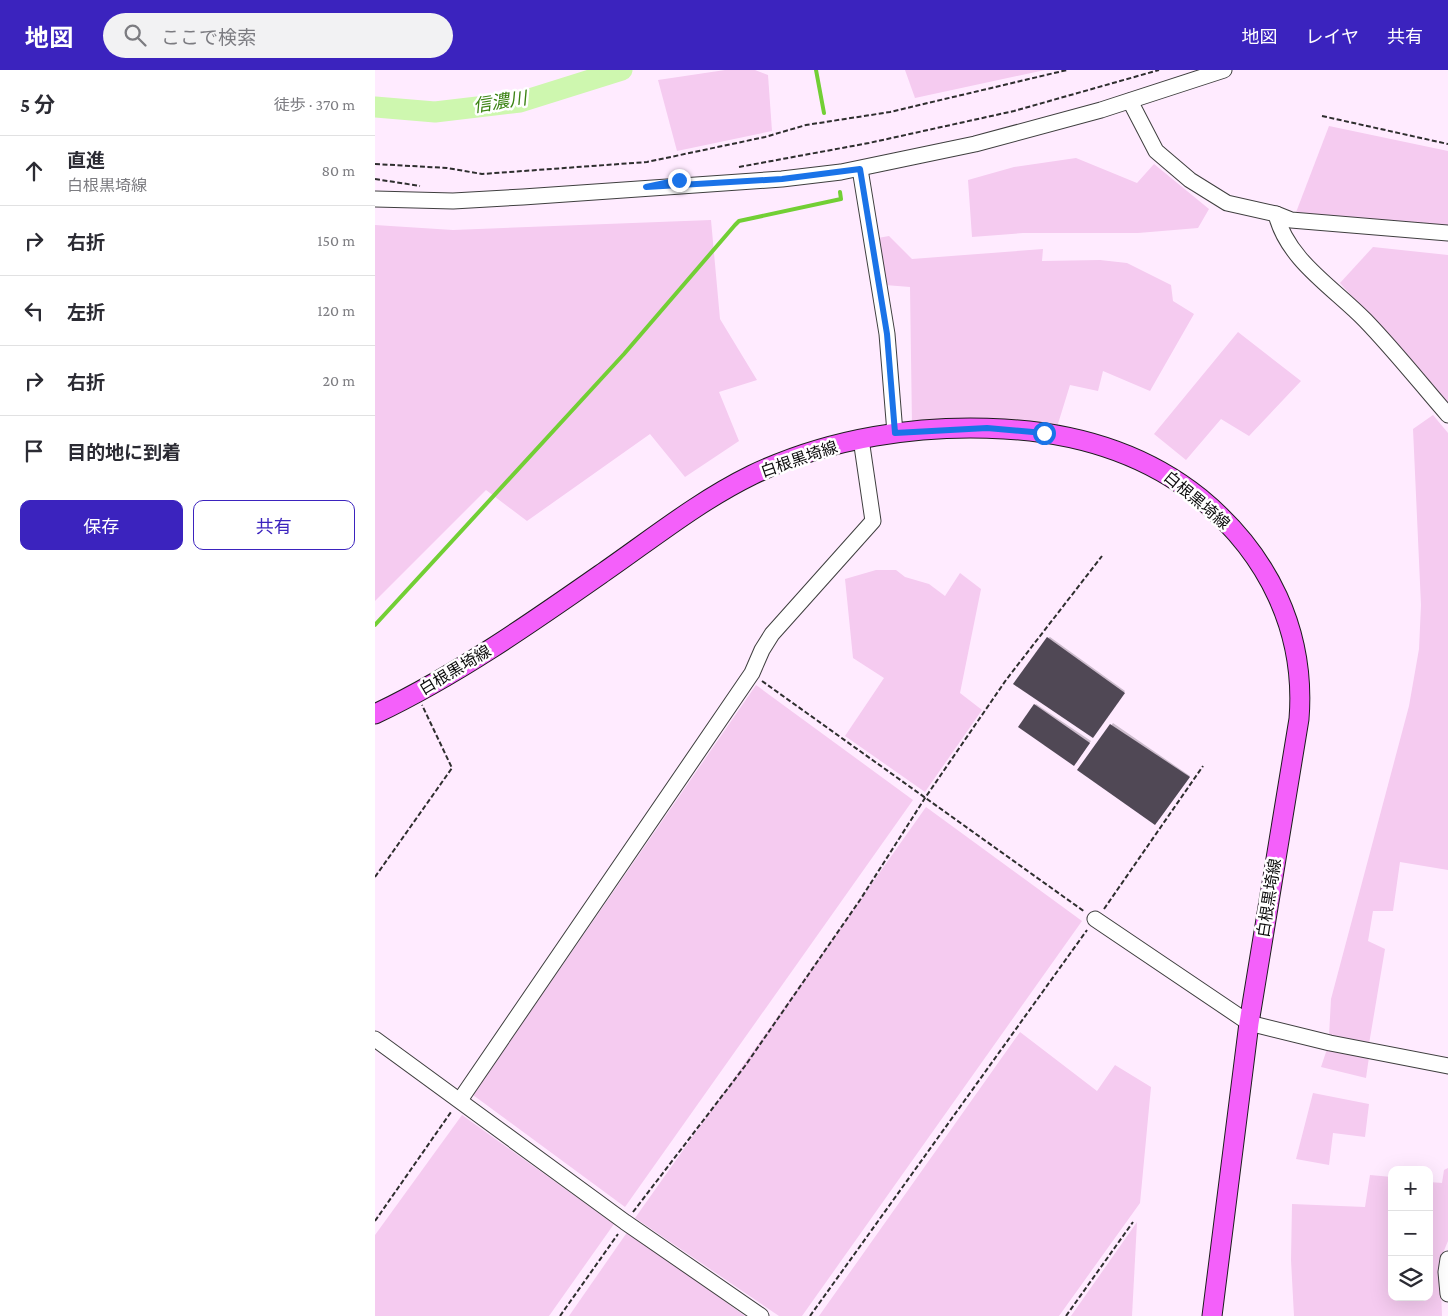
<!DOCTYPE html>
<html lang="ja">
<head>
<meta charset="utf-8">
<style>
  body { margin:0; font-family:"Crimson Pro","Noto Sans JP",serif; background:#f2f2f3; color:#2b2b33 }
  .controls { position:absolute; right:15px; bottom:15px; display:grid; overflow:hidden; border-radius:10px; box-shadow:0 5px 20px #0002 }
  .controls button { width:45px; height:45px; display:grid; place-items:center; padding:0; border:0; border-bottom:1px solid #e1e1e2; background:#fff; color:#2b2b33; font:25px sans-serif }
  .stop { position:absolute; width:15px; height:15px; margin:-11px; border:4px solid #1a73e8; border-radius:50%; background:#fff }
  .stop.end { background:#1a73e8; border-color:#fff; box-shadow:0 1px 5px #0008 }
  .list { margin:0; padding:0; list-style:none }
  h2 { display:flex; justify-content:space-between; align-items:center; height:65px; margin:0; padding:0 20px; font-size:21px }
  h2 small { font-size:16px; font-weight:400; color:#7c7c81 }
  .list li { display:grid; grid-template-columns:32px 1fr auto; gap:15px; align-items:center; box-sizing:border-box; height:70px; padding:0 20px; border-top:1px solid #e1e1e2 }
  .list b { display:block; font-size:19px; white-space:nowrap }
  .list p { margin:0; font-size:16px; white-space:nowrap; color:#7c7c81 }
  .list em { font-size:16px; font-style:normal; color:#7c7c81 }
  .actions { display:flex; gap:10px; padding:15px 20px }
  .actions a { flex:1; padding:11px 0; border:1px solid #3b23be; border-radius:10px; text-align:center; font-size:18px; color:#3b23be }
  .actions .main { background:#3b23be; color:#fff }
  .icon { flex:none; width:28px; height:28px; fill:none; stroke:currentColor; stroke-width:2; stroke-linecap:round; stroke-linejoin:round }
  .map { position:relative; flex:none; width:1073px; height:1246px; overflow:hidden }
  header { display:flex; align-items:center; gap:30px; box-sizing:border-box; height:70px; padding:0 25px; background:#3b23be; color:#fff }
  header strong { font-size:24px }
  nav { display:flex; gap:28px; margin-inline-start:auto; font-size:18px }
  .search { width:350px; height:45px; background:#f2f2f3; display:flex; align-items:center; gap:12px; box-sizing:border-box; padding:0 18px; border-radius:28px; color:#7c7c81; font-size:19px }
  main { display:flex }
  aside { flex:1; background:#fff }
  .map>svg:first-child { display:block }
  .farmland { fill:#f5cbf0 }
  .shadow { fill:#0003 }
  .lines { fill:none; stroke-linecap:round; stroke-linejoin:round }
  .stream { stroke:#72cf35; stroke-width:4 }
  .river { stroke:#cef7af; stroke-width:21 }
  .building { fill:#504855 }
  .minor-casing { stroke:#3f3f3f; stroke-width:17 }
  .major-casing { stroke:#1d1d1d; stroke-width:21 }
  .path { stroke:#2e2e2e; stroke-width:2; stroke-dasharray:5 2.5; stroke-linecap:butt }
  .minor { stroke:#fff; stroke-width:15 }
  .major { stroke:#f460fa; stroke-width:19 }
  .route { stroke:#1a73e8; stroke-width:6 }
  .labels { text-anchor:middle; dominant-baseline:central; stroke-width:5; stroke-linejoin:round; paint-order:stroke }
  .street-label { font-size:16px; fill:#0c0c0c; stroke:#fff }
  .water-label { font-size:18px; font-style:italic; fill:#3b8313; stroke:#fff }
</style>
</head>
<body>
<header>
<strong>地図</strong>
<div class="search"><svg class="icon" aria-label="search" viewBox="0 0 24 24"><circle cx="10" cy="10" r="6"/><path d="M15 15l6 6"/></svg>ここで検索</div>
<nav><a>地図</a><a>レイヤ</a><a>共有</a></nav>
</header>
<main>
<aside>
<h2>5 分<small>徒歩 · 370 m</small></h2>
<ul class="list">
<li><svg class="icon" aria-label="ahead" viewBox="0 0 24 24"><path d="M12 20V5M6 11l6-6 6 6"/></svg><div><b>直進</b><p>白根黒埼線</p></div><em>80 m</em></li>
<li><svg class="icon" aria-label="right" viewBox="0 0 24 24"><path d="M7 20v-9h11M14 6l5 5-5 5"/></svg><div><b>右折</b></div><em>150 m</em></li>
<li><svg class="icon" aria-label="left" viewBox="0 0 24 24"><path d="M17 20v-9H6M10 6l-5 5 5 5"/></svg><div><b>左折</b></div><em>120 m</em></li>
<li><svg class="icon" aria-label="right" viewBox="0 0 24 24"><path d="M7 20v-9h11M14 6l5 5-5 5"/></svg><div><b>右折</b></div><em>20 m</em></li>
<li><svg class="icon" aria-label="arrive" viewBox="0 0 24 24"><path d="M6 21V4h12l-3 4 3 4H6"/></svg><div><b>目的地に到着</b></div></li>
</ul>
<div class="actions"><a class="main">保存</a><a>共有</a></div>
</aside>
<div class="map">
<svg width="1073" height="1246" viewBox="0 0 1073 1246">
  <rect width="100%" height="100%" fill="#ffebff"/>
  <g class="farmland">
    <polygon points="350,0 380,0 393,5 397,61 302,81 283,10"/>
    <polygon points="530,0 670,0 540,28"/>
    <polygon points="954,56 1073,81 1073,157 920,145"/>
    <polygon points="701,88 762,113 779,94 834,139 823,158 763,163 648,163 597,167 593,110 639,97"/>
    <polygon points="336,150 345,249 382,310 344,322 364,371 310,407 275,364 152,451 111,420 0,531 0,155 78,160"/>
    <polygon points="514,166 537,189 668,179 667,191 725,190 752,193 796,215 798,231 819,244 775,321 728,301 723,321 695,315 682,357 537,356 535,217 510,215 503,168"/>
    <polygon points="998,177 1073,185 1073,334 965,213"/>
    <polygon points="863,262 926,311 874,366 846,349 811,390 779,364"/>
    <polygon points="1058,345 1073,363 1073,800 1025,792 1018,841 998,841 993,871 1010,879 994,974 954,966 956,929 1034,636 1044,579 1046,535 1038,359"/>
    <polygon points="501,500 521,500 530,507 554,514 570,526 585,503 606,519 585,623 607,640 550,722 470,666 509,608 478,588 470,509"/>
    <polygon points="381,615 538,730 250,1137 98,1025"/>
    <polygon points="551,737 707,851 427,1246 404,1246 260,1148"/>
    <polygon points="645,962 722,1021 740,995 776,1017 765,1133 684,1246 444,1246"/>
    <polygon points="952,979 994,987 991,1008 946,997"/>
    <polygon points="938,1023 994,1034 990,1067 958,1063 954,1095 921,1089"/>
    <polygon points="87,1045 239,1154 174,1246 0,1246 0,1165"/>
    <polygon points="1073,1098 1073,1171 1065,1190 1067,1246 919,1246 916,1190 917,1134 990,1137 995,1105 1017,1107 1017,1227 1054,1227 1054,1112 1067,1113 1069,1100"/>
    <polygon points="762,1152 757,1246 696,1246"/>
    <polygon points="253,1161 370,1246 194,1246"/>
  </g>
  <g class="shadow">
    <polygon points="675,567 750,621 719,665 673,568"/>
    <polygon points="661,634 716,671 701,693 660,635"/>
    <polygon points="738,653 815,706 782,752 703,699"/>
  </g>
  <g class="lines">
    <g class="stream">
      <polyline points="441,0 449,43"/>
      <polyline points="0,555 249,284 360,155 364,151 466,129 465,122"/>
    </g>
    <polyline class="river" points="0,37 60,42 145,32 247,0"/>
  </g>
  <g class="building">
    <polygon points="672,567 750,623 718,668 638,614"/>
    <polygon points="659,634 715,673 699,696 643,657"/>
    <polygon points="735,654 815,707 780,755 702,700"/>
  </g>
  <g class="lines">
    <g class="minor-casing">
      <g id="minor">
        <polyline points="755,31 781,81 815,110 852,133 901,144 916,150 1073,163"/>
        <polyline points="485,99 512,264 520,363"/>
        <polyline points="0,129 78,131 148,127 407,109 466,102 600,74 726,40 849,0"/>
        <path d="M 901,144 C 912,190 959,218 990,250 C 1019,280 1046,314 1073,345"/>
        <polyline points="720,849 874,953 955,973 1073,996"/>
        <polyline points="0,969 250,1152 386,1246"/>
        <polyline points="85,1030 377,603 387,580 397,564 498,451 486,369"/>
        <polyline points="1073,1189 1071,1202 1073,1224"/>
      </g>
    </g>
    <g class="major-casing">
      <path id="major" d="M 0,644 C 82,605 156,553 229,502 C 278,468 324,431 377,405 C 454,368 544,354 629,359 C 700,363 769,383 825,428 C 893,484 931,561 924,649 L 874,953 L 837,1246"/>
    </g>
    <g class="path">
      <polyline points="947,46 1073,74"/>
      <polyline points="0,94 72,98 107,104 272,92 390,67 431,55 515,42 692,0"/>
      <polyline points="364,97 494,73 639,41 784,0"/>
      <polyline points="0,109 45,116"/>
      <polyline points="387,611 710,842"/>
      <polyline points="0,807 77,698 47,635"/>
      <polyline points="729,839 828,696"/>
      <polyline points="258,1142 370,996 485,830 550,728 631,610 727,486"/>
      <polyline points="0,1151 76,1042"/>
      <polyline points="185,1246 243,1164"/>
      <polyline points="435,1246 712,860"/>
      <polyline points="691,1246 758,1152"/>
    </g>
    <use href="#minor" class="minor"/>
    <use href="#major" class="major"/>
  </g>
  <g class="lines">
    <polyline class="route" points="304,110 271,117 407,109 485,99 512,264 520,363 612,358 669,363"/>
  </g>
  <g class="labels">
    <g class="street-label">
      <text transform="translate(424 389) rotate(-19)">白根黒埼線</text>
      <text transform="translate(822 430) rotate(40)">白根黒埼線</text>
      <text transform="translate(80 600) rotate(-31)">白根黒埼線</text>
      <text transform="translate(894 828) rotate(-81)">白根黒埼線</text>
    </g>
    <g class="water-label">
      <text transform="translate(125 32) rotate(-9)">信濃川</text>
    </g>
  </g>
</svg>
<div class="controls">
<button>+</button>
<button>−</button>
<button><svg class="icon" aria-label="layers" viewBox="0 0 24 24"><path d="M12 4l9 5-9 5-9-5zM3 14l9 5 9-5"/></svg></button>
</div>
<div class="stop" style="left:669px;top:363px"></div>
<div class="stop end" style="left:304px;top:110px"></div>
</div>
</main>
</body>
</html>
